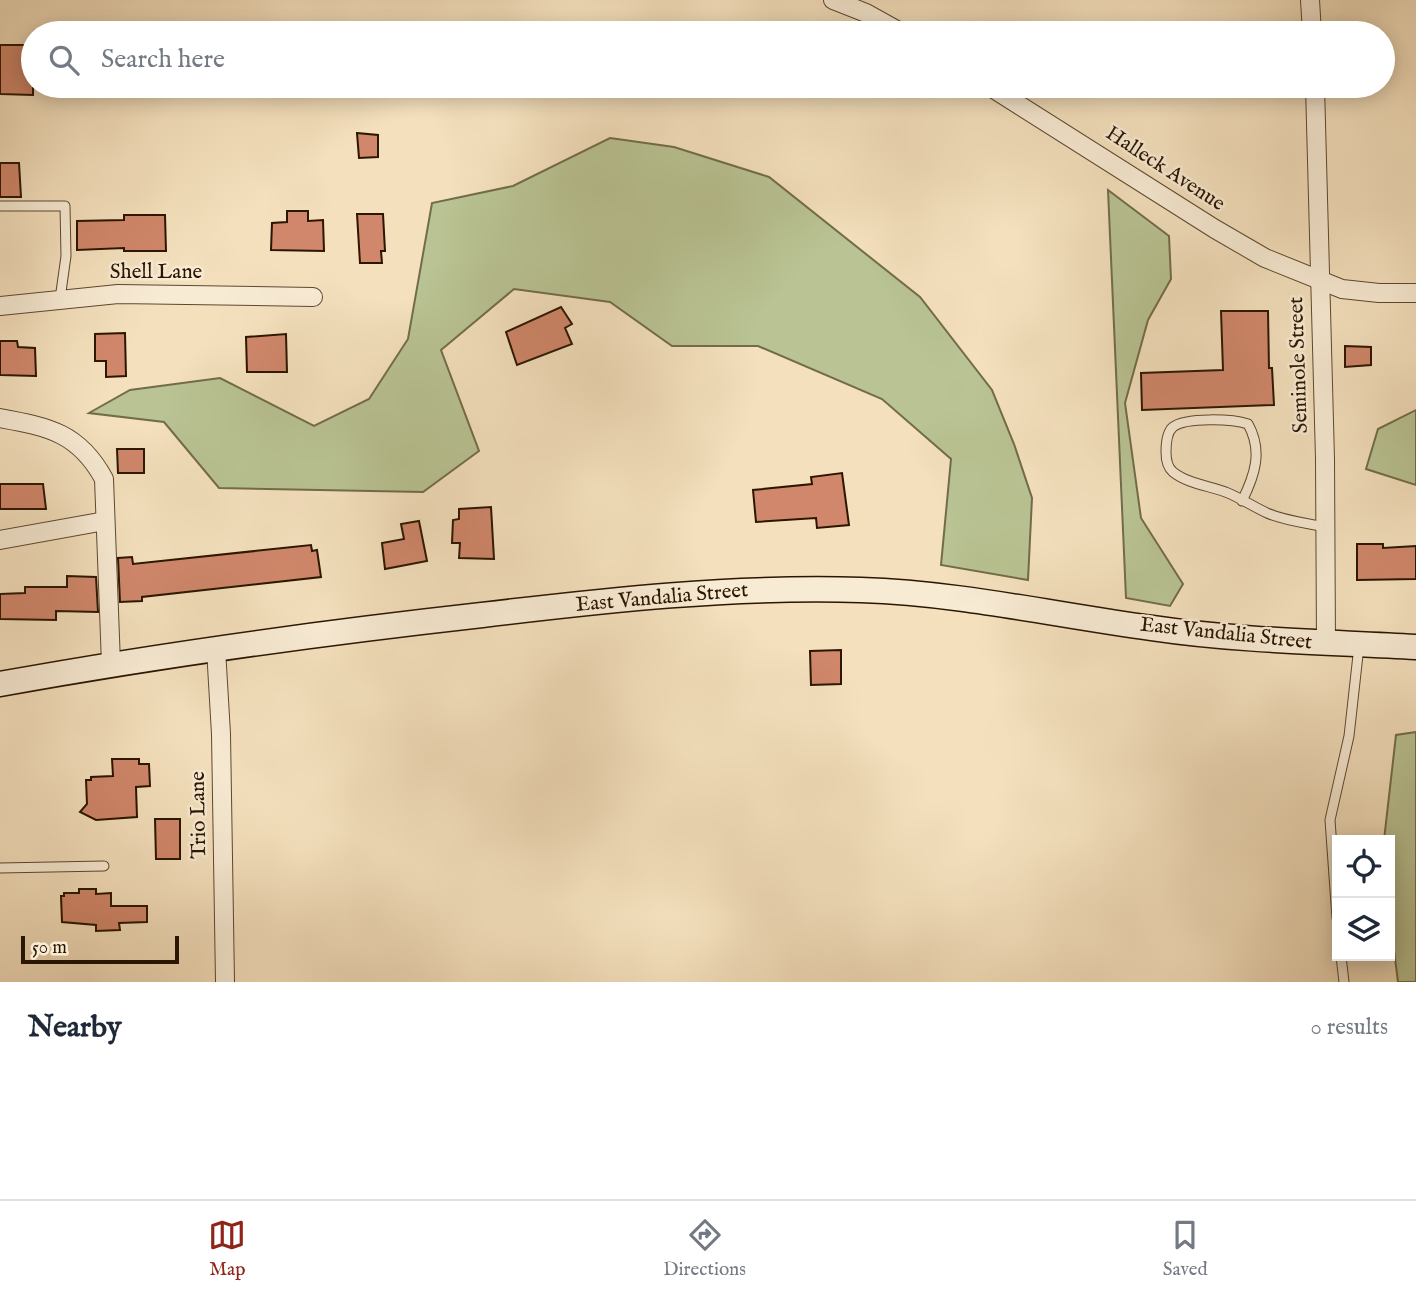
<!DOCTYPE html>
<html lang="en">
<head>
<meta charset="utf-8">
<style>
  body { margin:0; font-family:"IM FELL English",serif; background:#f6f6f7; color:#1f2937 }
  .controls { position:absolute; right:21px; bottom:21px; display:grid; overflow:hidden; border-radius:0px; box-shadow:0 4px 18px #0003 }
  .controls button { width:63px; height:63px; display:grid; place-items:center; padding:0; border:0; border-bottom:2px solid #e0e1e3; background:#fff; color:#1f2937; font:35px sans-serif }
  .scale { position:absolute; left:21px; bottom:18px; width:158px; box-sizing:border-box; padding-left:7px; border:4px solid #2b1600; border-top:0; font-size:19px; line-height:24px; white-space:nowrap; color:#2b1600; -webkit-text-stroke:5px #f8ebd4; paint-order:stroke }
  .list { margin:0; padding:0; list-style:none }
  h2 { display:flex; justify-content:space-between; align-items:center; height:91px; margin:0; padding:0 28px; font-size:30px }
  h2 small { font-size:23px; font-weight:400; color:#747a83 }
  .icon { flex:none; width:38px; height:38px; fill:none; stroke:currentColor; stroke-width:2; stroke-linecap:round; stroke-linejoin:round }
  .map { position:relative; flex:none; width:1416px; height:982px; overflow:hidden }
  .search { position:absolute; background:#fff; box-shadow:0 4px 18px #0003; left:21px; right:21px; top:21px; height:77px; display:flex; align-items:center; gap:18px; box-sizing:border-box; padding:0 24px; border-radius:38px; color:#747a83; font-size:26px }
  .sheet { height:217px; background:#fff }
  nav { display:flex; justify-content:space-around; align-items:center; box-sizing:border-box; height:98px; border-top:2px solid #e0e1e3; background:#fff; font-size:19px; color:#747a83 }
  nav a { display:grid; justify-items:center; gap:4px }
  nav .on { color:#8f2418 }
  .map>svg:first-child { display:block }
  .green { fill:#b9c393; stroke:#726c4a; stroke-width:2 }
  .building { fill:#d0876b; stroke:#2b1600; stroke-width:2 }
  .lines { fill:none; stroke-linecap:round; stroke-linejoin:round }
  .service-casing { stroke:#5d482f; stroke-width:11 }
  .minor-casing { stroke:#5d482f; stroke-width:20 }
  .secondary-casing { stroke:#2b1600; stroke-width:27 }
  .service { stroke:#f8ebd4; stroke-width:9 }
  .minor { stroke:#f8ebd4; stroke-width:18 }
  .secondary { stroke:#f8ebd4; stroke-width:24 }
  .labels { text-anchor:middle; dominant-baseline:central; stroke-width:5; stroke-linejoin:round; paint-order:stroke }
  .street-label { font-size:21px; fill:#2b1600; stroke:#f8ebd4 }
</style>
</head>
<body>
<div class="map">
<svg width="1416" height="982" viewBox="0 0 1416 982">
  <rect width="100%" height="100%" fill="#f4e0bd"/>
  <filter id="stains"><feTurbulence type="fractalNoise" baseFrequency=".00286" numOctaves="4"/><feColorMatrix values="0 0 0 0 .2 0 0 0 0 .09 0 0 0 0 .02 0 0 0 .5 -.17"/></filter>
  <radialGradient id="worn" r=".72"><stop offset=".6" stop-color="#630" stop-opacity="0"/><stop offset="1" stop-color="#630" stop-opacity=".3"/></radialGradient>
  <g class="green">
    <polygon points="610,138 674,147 769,177 920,297 992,390 1014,444 1032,498 1028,580 941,565 951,459 882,399 758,346 672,346 610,302 514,289 441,350 479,451 423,492 219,488 164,422 89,413 130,390 220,378 314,426 369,399 408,339 432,203 513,186"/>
    <polygon points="1108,190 1169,236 1171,279 1148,320 1125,403 1141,518 1183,584 1170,606 1126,598"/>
    <polygon points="1416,410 1416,485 1366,469 1378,429"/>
    <polygon points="1416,732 1416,982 1398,982 1390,919 1390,840 1384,840 1396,735"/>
  </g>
  <g class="building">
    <polygon points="0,45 33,45 33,95 0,94"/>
    <polygon points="357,133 378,135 378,157 359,158"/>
    <polygon points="0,163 19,163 21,197 0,197"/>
    <polygon points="287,211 308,211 308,221 323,220 324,251 271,250 272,223 287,222"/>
    <polygon points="357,214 383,214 385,251 381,251 382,263 360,263"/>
    <polygon points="124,215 165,215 166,251 124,251 124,248 77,250 77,221 124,220"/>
    <polygon points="561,307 572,324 565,328 572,344 517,365 506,332"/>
    <polygon points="1221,311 1268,311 1269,368 1272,368 1274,405 1142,410 1141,373 1223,370"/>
    <polygon points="125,333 126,376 106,377 106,361 95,361 95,334"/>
    <polygon points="286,334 287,372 247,372 246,337"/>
    <polygon points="0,341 17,341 18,347 35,348 36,376 0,375"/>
    <polygon points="1345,346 1371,347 1371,365 1345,367"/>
    <polygon points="117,449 144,449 144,473 118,473"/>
    <polygon points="842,473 849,525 817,528 816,518 756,522 753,490 812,484 811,477"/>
    <polygon points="0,484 43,484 46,509 0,509"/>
    <polygon points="491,507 494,559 459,558 460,543 452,543 453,520 459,519 459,509"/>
    <polygon points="419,521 427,561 385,569 382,543 404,539 401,524"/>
    <polygon points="1357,544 1383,544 1383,548 1416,546 1416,579 1357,580"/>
    <polygon points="311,545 312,551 317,550 321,577 142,597 142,601 120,602 118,558 132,557 133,564"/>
    <polygon points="67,576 96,577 98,612 56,611 56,620 0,619 0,594 25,593 25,587 67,587"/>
    <polygon points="841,650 841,684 811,685 810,651"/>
    <polygon points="112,759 139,759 139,764 149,764 150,786 136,787 137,817 96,820 80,812 87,804 86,780 91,780 91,777 113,776"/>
    <polygon points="155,819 180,819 180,859 156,859"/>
    <polygon points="79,889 96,889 96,894 111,893 111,906 147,906 147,922 119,923 120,930 96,931 96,925 62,922 61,896 64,896 64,893 79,893"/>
  </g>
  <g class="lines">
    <g class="service-casing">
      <g id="service">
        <polyline points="0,206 65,206 66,256 60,299"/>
        <path d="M 1242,501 C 1255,475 1263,451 1248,424 C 1233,419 1186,417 1173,427 C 1167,432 1166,445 1166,452 C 1166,460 1167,467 1173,472 C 1188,484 1211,486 1228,493 C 1242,499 1254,507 1267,513 C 1285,521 1307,523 1325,527"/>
        <polyline points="0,868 104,866"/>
        <polyline points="1337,918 1330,820 1349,736 1359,646"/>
        <polyline points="1341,956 1344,982"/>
      </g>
    </g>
    <g class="minor-casing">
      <g id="minor">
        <polyline points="833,0 866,13 902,33"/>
        <polyline points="1310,0 1312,33"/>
        <polyline points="989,86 1215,229 1265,258 1342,289 1379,293 1416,293"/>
        <polyline points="1315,86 1325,459 1326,644"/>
        <polyline points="0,306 118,294 313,297"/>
        <path d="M 0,418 C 49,427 79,433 104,479 L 111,664"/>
        <polyline points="0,540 105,521"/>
        <polyline points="216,649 221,734 225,982"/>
      </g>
    </g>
    <g class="secondary-casing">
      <path id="secondary" d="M 0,684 C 160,655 321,633 482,615 C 608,600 733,586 861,590 C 959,593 1055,615 1152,628 C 1240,641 1328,642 1416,647"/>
    </g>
    <use href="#service" class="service"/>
    <use href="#minor" class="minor"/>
    <use href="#secondary" class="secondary"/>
  </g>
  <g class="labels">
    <g class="street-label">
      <text transform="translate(1165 169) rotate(33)">Halleck Avenue</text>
      <text x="156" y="272">Shell Lane</text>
      <text transform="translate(1299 365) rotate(-92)">Seminole Street</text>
      <text transform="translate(662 598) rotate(-5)">East Vandalia Street</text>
      <text transform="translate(1226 634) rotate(6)">East Vandalia Street</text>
      <text transform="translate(199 815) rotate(-91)">Trio Lane</text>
    </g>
  </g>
  <rect width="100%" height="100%" filter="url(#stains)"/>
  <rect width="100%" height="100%" fill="url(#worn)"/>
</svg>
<div class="controls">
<button><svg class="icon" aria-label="locate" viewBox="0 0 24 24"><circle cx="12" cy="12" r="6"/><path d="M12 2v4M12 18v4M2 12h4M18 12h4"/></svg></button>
<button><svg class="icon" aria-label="layers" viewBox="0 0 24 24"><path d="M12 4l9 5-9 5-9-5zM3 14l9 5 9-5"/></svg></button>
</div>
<div class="scale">50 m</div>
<div class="search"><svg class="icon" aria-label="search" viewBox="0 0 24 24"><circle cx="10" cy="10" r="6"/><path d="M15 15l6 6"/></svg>Search here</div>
</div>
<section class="sheet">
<h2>Nearby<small>0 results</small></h2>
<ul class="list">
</ul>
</section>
<nav>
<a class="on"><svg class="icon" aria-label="map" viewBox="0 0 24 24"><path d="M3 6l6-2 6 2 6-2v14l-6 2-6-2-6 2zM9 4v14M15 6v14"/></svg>Map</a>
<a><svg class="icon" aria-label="directions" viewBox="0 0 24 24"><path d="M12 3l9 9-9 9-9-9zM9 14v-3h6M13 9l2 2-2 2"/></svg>Directions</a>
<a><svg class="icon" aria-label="saved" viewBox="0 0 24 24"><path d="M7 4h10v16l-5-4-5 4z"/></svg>Saved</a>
</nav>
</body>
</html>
